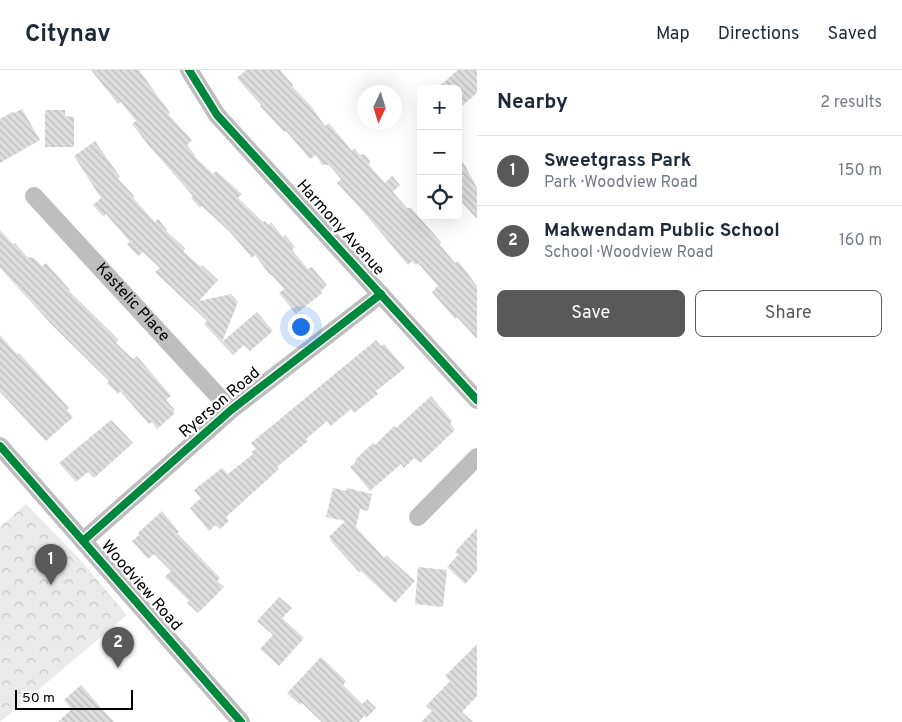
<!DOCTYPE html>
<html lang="en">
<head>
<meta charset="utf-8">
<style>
  body { margin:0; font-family:Overpass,sans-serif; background:#f2f2f3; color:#1f2937 }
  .controls { position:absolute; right:15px; top:15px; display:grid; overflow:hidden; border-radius:8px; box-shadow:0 5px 20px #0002 }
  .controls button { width:45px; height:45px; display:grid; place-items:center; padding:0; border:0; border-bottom:1px solid #e0e1e3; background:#fff; color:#1f2937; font:25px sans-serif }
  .compass { position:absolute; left:357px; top:15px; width:45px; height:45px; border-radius:50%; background:#fff; box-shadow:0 5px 20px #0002; rotate:184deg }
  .scale { position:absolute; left:15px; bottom:12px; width:118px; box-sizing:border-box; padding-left:5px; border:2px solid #000; border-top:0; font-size:14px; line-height:18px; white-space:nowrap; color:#000; -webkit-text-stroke:4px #fff; paint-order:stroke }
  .you { position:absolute; left:300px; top:256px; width:18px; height:18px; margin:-12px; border:4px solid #fff; border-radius:50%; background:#1a73e8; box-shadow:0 0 0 8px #1a73e833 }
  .badge { display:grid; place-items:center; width:32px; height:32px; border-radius:50%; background:#595959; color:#fff; font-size:16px; font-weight:700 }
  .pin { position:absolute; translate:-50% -41px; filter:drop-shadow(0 1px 2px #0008) }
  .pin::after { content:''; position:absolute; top:26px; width:18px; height:15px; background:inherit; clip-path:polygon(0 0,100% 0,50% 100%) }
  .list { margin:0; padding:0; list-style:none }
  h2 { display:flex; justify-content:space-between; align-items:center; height:65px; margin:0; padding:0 20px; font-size:21px }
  h2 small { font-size:16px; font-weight:400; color:#747a83 }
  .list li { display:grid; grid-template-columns:32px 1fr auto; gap:15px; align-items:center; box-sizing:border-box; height:70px; padding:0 20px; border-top:1px solid #e0e1e3 }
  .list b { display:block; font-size:19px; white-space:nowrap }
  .list p { margin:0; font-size:16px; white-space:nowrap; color:#747a83 }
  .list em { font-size:16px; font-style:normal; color:#747a83 }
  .actions { display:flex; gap:10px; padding:15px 20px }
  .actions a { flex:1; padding:11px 0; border:1px solid #595959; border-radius:8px; text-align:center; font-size:18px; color:#595959 }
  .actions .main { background:#595959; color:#fff }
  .icon { flex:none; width:28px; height:28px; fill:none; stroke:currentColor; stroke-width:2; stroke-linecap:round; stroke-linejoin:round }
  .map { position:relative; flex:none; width:477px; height:652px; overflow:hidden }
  header { display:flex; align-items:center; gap:30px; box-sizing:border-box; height:70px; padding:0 25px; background:#fff; border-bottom:1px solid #e0e1e3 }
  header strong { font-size:24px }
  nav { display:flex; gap:28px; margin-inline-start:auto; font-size:18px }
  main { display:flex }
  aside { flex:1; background:#fff }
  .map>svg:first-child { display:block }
  .park { fill:url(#park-crowns) }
  .building { fill:url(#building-back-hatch) }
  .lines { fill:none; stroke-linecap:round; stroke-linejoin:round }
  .minor { stroke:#bebebe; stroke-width:18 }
  .cycleway-casing { stroke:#fff; stroke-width:11 }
  .cycleway { stroke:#00873e; stroke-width:8 }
  .labels { text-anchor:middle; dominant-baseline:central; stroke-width:4.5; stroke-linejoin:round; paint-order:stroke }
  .street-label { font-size:16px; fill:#000; stroke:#fff }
</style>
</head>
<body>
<header>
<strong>Citynav</strong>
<nav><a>Map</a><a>Directions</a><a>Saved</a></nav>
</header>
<main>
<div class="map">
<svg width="477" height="652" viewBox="0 0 477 652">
  <defs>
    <pattern id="park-crowns" width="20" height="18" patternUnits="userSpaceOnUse" patternTransform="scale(1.25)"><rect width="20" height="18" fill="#eaeaea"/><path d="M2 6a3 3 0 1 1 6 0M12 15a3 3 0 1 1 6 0" fill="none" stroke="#c7c7c7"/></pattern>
    <pattern id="building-back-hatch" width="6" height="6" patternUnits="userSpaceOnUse" patternTransform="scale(1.25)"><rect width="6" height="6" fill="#ddd"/><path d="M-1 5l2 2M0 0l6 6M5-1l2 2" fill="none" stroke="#bcbcbc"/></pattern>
  </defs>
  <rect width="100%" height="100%" fill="#fff"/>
  <polygon class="park" points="26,434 77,486 127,545 0,652 0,457"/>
  <g class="building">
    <polygon points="91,0 139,0 170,43 168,44 192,70 187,75 195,85 195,87 213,104 216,101 242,124 238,128 263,152 265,151 268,155 271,152 283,167 285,165 295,177 292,180 308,199 312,197 327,215 321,221 322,223 296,244 279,223 284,219 272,205 270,205 255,185 252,188 230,162 202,136 200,138 191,128 193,126 150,77 132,54 136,51 121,32 118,34"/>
    <polygon points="246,0 280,0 293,15 292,16 311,36 325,56 329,53 352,81 354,78 360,85 364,84 370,91 369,95 385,113 392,106 400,115 393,122 407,138 411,138 441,172 440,175 455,193 458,191 477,216 477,269 457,247 455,249 432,222 438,216 418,193 416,195 412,191 408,195 362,140 337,113 341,109 329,95 322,95 316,85 310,89 286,61 284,62 260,36 261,35 237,8"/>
    <polygon points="458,0 477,0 477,23 458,39 458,19 436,19"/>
    <polygon points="22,39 40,70 0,93 0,49 12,42 14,43"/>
    <polygon points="45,40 65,40 65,46 74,47 74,77 45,77"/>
    <polygon points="95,71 120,107 118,109 134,126 133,128 155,152 158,149 167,160 166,161 185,178 184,182 201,197 202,195 218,210 199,231 231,224 238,232 222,272 257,242 273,261 250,281 244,275 233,285 204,254 207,251 155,202 160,198 143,182 138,186 127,174 130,172 106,144 104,147 93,135 101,128 74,86"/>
    <polygon points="458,83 477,118 477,149 458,128"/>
    <polygon points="0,160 13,174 15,173 27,187 34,188 42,196 46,193 70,220 69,221 119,270 116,273 133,289 137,286 171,326 166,330 174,339 174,344 157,359 152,352 149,354 120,321 118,324 107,313 109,311 52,255 0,198"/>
    <polygon points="0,265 17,284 19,283 69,338 67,340 73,347 46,371 0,322"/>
    <polygon points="376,270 381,276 384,274 405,298 376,321 378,324 354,343 351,339 331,356 327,351 306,369 308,371 277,397 279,399 226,447 229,451 220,459 216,455 209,461 190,438 201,428 194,420 222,398 228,404 253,384 251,382 256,379 251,373"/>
    <polygon points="431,326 452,351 450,353 455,360 420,393 414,388 404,398 401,394 370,421 350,397 356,392 355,390 373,373 375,375 394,356 396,358"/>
    <polygon points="111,350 133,373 94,408 88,402 76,412 59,393"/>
    <polygon points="333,418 346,421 347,418 372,424 368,441 360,439 356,457 384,488 386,485 415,511 395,533 361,501 359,502 330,470 331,469 329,467 345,451 326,447"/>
    <polygon points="162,441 179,462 177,463 220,508 217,511 224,517 198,543 187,533 189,531 165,507 171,501 154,484 148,489 132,471 139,465 138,463"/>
    <polygon points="477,458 477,501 465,514 447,497 458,485 455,482"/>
    <polygon points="418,497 447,500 443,537 415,534"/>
    <polygon points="279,527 292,538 282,548 304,568 279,596 260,579 273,565 257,551"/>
    <polygon points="477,574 477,626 462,642 473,652 421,652 432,641 426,636 450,611 445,606"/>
    <polygon points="321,587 346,611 343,615 362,634 367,629 376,638 366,648 364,646 359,652 322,652 302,633 300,635 287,623"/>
    <polygon points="81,615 114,652 58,652 72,639 64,630"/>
  </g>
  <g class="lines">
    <g class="minor">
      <polyline points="189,0 217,45 477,330"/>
      <path id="s1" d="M 34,126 L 231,340"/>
      <polyline points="0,376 241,652"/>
      <polyline points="418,447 477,387"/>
      <polyline points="83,471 231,340 381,224"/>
    </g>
    <g class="cycleway-casing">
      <g id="cycleway">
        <polyline points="189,0 217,45 477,330"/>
        <polyline points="0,376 241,652"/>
        <polyline points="83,471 231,340 381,224"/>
      </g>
    </g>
    <use href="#cycleway" class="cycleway"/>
  </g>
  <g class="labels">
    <g class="street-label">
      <text transform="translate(340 158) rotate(48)">Harmony Avenue</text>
      <text stroke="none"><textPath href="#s1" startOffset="145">Kastelic Place</textPath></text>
      <text transform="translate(220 333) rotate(-40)">Ryerson Road</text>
      <text transform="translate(141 516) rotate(49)">Woodview Road</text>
    </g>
  </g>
</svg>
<div class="controls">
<button>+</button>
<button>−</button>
<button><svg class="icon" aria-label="locate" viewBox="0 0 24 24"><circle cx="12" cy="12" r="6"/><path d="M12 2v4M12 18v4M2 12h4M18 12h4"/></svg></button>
</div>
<svg class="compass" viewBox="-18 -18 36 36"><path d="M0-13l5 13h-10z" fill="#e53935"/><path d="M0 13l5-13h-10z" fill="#747a83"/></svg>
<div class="scale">50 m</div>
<div class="you"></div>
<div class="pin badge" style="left:51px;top:515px">1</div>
<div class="pin badge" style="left:118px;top:598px">2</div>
</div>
<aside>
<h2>Nearby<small>2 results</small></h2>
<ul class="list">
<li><span class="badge">1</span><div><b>Sweetgrass Park</b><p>Park · Woodview Road</p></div><em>150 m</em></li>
<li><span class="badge">2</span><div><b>Makwendam Public School</b><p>School · Woodview Road</p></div><em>160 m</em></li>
</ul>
<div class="actions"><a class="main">Save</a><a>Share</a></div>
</aside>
</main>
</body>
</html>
